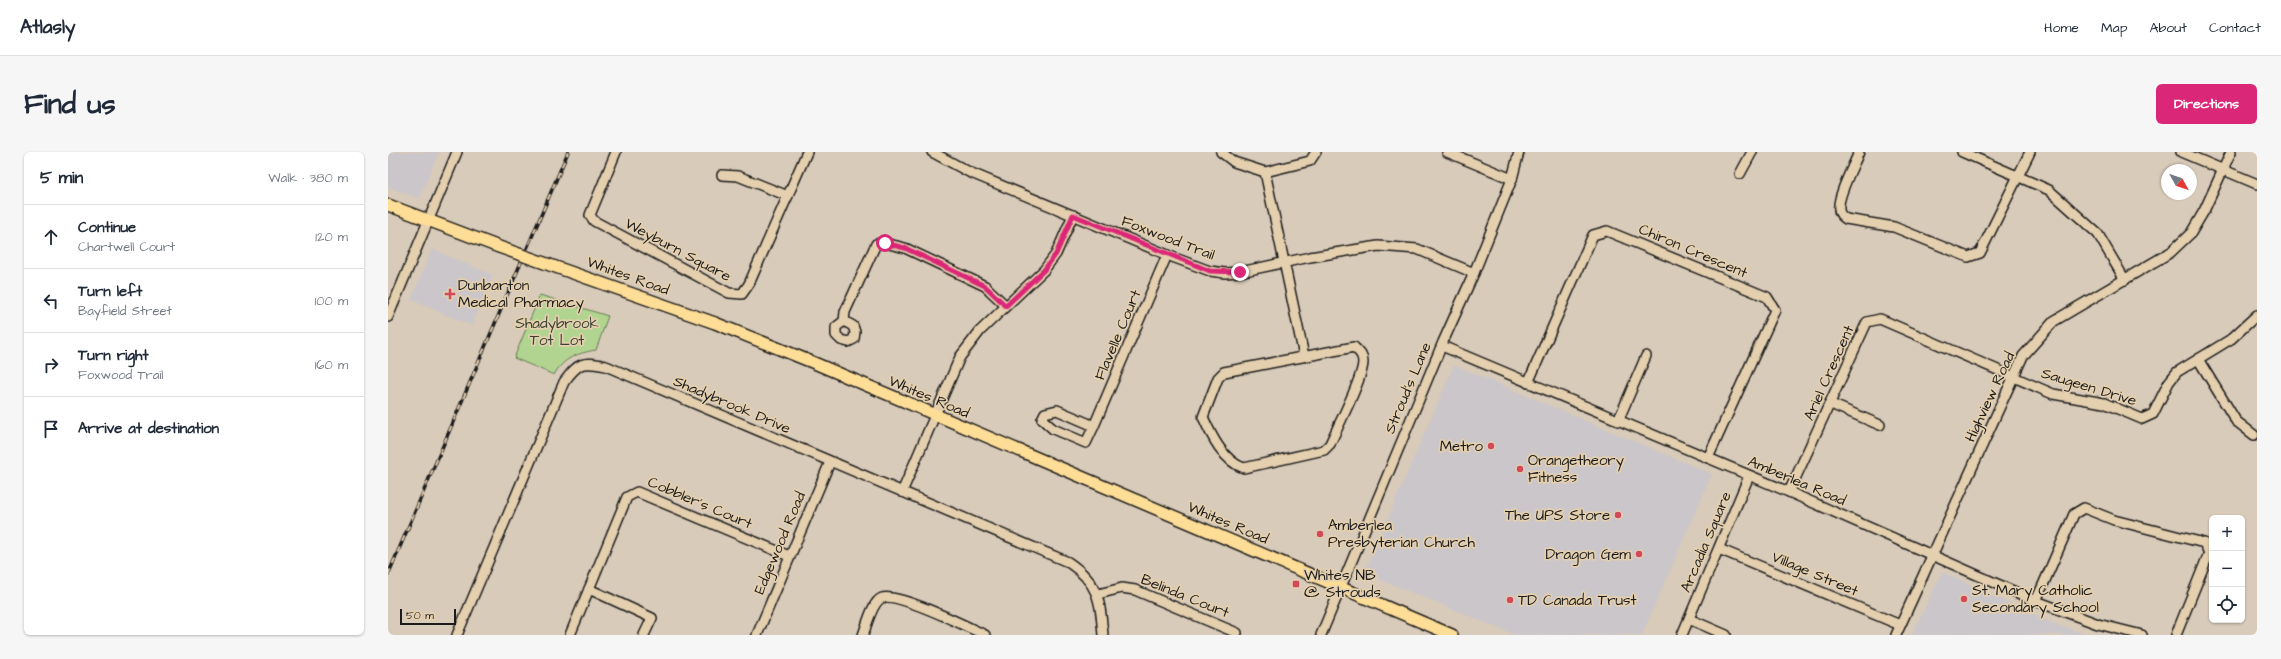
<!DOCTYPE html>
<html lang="en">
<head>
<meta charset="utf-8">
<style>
  body { margin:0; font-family:"Architects Daughter",sans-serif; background:#f6f6f7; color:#1f2937 }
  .controls { position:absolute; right:12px; bottom:12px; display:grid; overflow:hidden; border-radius:6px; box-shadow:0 1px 3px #0004 }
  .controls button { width:36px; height:36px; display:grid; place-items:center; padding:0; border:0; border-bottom:1px solid #e0e1e3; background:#fff; color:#1f2937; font:20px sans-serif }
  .compass { position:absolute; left:1773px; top:12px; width:36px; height:36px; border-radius:50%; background:#fff; box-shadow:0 1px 3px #0004; rotate:130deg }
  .scale { position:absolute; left:12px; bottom:10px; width:56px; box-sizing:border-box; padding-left:4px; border:2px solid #1c1c1c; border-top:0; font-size:11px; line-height:14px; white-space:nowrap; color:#1c1c1c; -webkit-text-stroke:3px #e4cfae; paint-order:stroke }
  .stop { position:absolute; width:12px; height:12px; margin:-9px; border:3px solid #db2777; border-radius:50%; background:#fff }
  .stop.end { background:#db2777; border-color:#fff; box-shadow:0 1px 4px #0008 }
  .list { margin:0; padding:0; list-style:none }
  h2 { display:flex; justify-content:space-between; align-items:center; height:52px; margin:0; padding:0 16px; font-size:17px }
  h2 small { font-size:13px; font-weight:400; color:#747a83 }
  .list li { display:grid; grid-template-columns:26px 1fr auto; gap:12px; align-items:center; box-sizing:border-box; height:64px; padding:0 16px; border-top:1px solid #e0e1e3 }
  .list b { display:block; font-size:15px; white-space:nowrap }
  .list p { margin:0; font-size:13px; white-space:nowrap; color:#747a83 }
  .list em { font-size:13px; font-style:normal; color:#747a83 }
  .icon { flex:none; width:22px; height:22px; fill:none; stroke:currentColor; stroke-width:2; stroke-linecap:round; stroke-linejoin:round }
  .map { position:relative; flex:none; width:1869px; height:483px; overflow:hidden; border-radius:6px }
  header { display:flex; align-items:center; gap:24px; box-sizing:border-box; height:56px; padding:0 20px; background:#fff; border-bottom:1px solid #e0e1e3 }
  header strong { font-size:19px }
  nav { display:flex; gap:22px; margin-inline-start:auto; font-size:14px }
  .intro { display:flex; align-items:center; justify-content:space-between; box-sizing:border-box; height:96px; padding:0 24px }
  h1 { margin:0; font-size:28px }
  .button { padding:10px 18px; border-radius:6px; background:#db2777; color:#fff; font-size:14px; font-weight:700 }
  main { display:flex; gap:24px; padding:0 24px }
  aside { flex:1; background:#fff; border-radius:6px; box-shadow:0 1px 3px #0004 }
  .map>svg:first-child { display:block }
  .built { fill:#cbc6c9 }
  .green { fill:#b1d590; stroke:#667856 }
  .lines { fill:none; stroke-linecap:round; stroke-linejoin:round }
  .minor-casing { stroke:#1c1c1c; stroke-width:12 }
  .major-casing { stroke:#1c1c1c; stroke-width:14 }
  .minor { stroke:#e4cfae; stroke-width:9 }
  .major { stroke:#fedd96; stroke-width:11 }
  .rail-casing { stroke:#1c1c1c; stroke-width:3.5 }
  .rail { stroke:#e4cfae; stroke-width:2; stroke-dasharray:6; stroke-linecap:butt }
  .major-bridge-casing { stroke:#1c1c1c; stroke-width:14; stroke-linecap:butt }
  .major-bridge { stroke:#fedd96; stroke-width:11 }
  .route { stroke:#db2777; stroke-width:5 }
  .poi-dot { fill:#d1495b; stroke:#e4cfae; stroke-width:1.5 }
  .labels { text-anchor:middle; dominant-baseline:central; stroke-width:3.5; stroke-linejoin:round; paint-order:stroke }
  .street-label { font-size:15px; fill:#1c1c1c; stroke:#e4cfae }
  .poi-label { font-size:15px; fill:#1c1c1c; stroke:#e4cfae; text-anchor:start }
  .park-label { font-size:15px; fill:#3a4133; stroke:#e4cfae }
</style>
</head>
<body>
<header>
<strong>Atlasly</strong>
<nav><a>Home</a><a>Map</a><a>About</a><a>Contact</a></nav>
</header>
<div class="intro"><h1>Find us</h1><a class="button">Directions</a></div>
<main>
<aside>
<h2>5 min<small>Walk · 380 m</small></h2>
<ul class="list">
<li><svg class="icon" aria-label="ahead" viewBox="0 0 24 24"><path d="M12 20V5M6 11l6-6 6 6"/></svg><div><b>Continue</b><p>Chartwell Court</p></div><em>120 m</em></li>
<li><svg class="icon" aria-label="left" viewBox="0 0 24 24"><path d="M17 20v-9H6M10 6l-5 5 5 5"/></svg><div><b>Turn left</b><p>Bayfield Street</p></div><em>100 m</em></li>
<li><svg class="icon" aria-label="right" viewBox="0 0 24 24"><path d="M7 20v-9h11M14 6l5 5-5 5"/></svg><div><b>Turn right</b><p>Foxwood Trail</p></div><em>160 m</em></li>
<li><svg class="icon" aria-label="arrive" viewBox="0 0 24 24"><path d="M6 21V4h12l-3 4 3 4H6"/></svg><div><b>Arrive at destination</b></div></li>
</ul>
</aside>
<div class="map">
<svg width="1869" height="483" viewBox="0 0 1869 483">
  <rect width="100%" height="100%" fill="#d9cbba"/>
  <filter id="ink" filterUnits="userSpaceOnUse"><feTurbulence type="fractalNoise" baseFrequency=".025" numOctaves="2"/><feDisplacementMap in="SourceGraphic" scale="8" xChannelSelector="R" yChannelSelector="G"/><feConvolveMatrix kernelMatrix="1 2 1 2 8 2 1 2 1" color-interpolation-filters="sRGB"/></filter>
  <g filter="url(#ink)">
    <g class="built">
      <polygon points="0,0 51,0 31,47 0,35"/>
      <polygon points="44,97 105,123 84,174 23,148"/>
      <polygon points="1066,213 1324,322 1254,483 1127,483 976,421"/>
      <polygon points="1554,420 1669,473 1702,483 1524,483"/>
    </g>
    <path class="green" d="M 152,143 L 220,164 L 208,198 C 190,201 175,206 166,223 L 126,206 Z"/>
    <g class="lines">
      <g class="minor-casing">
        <g id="minor">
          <polyline points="228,0 202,63 206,69 341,141 354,142 361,132 419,0"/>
          <polyline points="544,0 581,20 787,106 822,119 837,121 852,120 922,105 990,94 1029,97 1086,121"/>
          <polyline points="833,0 846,10 877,20 922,9 928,0"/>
          <polyline points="1059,0 1124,27"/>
          <path d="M 1471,0 C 1466,13 1449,44 1451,57 C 1451,62 1454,64 1458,67 L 1506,75 L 1580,105 L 1592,101 L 1642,0"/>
          <polyline points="1574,0 1661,38 1710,82 1737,128"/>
          <polyline points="1793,0 1869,32"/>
          <polyline points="877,20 916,204"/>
          <polyline points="1352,22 1364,0"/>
          <polyline points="334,23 350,24 400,44"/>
          <polyline points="0,165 69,0"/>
          <polyline points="456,169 465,174 467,180 466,187 460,190 453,188 448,183 448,175 456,169 457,160 488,92 497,91 517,96 597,134 618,154"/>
          <polyline points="1054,194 1401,340 1648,449 1710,472 1754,483"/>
          <path d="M 966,195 C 971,200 975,203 975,210 C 975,226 950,274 942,292 L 936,298 L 856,316 C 836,310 823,283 815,265 L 830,226 L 836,220 Z"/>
          <polyline points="1810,207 1848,269 1866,283"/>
          <polyline points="1140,231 1205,83 1219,79 1379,145 1387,158 1320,306"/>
          <polyline points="1443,252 1492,273"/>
          <polyline points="1230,269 1258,204"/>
          <polyline points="706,274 669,258 657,261 654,267 665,277 698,291 706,274 779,103"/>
          <polyline points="514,340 572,205 592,179 656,118 668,102 685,63"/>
          <polyline points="1401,340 1479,170 1492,167 1665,242 1716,251 1754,267 1765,262 1781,230 1789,220 1843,187 1869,163"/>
          <polyline points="1331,397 1512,473"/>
          <polyline points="201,437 264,466 256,483"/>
          <polyline points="710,442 734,436 747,438 849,481"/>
          <polyline points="1648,449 1686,362 1696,356 1726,368 1816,391 1821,401 1788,483"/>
          <polyline points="1301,467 1338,483"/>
          <path d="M 69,483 L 176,230 C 191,210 194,209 218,214 L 680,410 C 711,431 712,448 715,483"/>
          <polyline points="182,483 239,345 249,340 401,404"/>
          <polyline points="369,483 442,310"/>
          <path d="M 475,483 C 479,473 484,450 494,446 C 509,440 580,475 597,483"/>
          <polyline points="933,483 1055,190 1086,121 1124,27 1131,0"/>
          <polyline points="1294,483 1361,324"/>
          <polyline points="1508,483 1635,204 1666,169 1783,100 1803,81 1816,59 1843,0"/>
        </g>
      </g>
      <g class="major-casing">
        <g id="major">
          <polyline points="0,53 111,95"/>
          <polyline points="162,113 327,171 424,210 1064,483"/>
        </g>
      </g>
      <use href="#minor" class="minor"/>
      <use href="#major" class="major"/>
      <g class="rail-casing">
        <polyline id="rail" points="0,423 180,0"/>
      </g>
      <use href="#rail" class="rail"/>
      <g class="major-bridge-casing">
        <polyline id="major-bridge" points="111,95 162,113"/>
      </g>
      <use href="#major-bridge" class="major-bridge"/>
    </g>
  </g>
  <g class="lines" filter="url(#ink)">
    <polyline class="route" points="497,91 517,96 597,134 618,154 656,118 668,102 685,63 822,119 852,120"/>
  </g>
  <g class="poi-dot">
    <path d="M60 136h4v4h4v4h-4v4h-4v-4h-4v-4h4z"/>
    <circle cx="1103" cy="294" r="4"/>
    <circle cx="1132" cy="317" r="4"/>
    <circle cx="1230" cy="363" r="4"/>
    <circle cx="932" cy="382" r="4"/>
    <circle cx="1251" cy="402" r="4"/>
    <rect x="904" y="428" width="8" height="8" rx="2"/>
    <circle cx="1576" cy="447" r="4"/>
    <circle cx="1122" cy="448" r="4"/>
  </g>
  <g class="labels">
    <g class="street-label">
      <text transform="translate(780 86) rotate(21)">Foxwood Trail</text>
      <text transform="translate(290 98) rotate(28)">Weyburn Square</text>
      <text transform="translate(1305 99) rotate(23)">Chiron Crescent</text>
      <text transform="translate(240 124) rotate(20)">Whites Road</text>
      <text transform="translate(730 183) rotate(-67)">Flavelle Court</text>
      <text transform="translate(1441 221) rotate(-66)">Ariel Crescent</text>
      <text transform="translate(1701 235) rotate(17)">Saugeen Drive</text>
      <text transform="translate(1020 236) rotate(-67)">Stroud's Lane</text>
      <text transform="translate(541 245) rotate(23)">Whites Road</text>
      <text transform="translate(1602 245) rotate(-65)">Highview Road</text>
      <text transform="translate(344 253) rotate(23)">Shadybrook Drive</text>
      <text transform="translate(1409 329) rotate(23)">Amberlea Road</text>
      <text transform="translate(312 351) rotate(23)">Cobbler's Court</text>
      <text transform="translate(840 371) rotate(23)">Whites Road</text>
      <text transform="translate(1318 390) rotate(-67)">Arcadia Square</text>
      <text transform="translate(392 391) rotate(-67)">Edgewood Road</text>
      <text transform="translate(1427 422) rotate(23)">Village Street</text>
      <text transform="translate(797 444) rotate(22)">Belinda Court</text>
    </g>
    <g class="poi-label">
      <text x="70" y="133">Dunbarton<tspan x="70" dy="17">Medical Pharmacy</tspan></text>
      <text x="1095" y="294" text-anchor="end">Metro</text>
      <text x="1140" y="308">Orangetheory<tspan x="1140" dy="17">Fitness</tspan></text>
      <text x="1222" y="363" text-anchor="end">The UPS Store</text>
      <text x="940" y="373">Amberlea<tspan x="940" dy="17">Presbyterian Church</tspan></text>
      <text x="1243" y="402" text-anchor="end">Dragon Gem</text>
      <text x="916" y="423">Whites NB<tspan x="916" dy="17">@ Strouds</tspan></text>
      <text x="1584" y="438">St. Mary Catholic<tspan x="1584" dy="17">Secondary School</tspan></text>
      <text x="1130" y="448">TD Canada Trust</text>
    </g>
    <g class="park-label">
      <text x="169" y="171">Shadybrook<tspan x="169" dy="17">Tot Lot</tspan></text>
    </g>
  </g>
</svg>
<div class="controls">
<button>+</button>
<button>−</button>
<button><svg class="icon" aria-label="locate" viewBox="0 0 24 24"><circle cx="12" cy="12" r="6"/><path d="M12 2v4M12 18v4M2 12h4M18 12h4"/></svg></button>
</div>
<svg class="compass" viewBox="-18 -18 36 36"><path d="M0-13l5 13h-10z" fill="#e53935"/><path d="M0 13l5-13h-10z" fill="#747a83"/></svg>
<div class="scale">50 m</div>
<div class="stop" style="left:497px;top:91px"></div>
<div class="stop end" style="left:852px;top:120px"></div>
</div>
</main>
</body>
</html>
